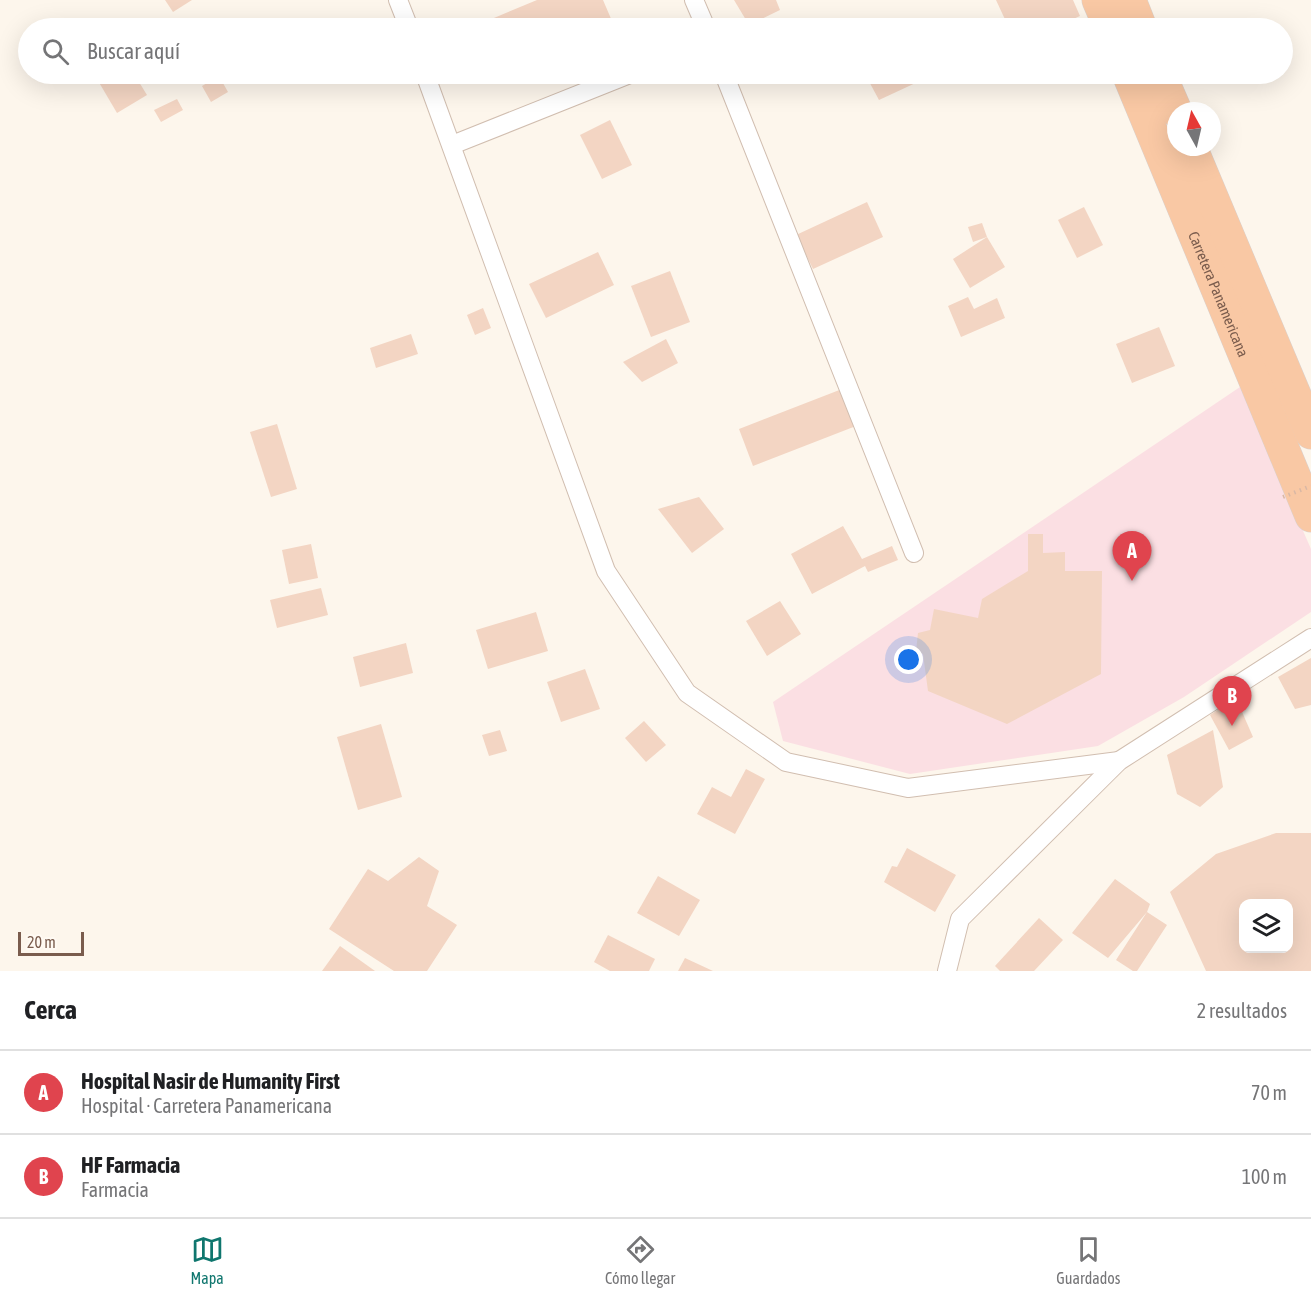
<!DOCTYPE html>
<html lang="es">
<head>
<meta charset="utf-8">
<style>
  body { margin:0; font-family:"Asap Condensed",sans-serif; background:#f2f2f2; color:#202124 }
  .controls { position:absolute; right:18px; bottom:18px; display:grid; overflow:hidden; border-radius:12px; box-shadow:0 6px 24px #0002 }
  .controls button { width:54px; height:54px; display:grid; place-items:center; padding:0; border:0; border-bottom:2px solid #e0e0e0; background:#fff; color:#202124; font:30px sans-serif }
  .compass { position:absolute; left:1167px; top:102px; width:54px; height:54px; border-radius:50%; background:#fff; box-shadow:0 6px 24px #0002; rotate:352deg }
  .scale { position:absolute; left:18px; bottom:15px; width:66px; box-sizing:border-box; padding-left:6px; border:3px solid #7a5c4d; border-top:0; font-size:16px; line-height:21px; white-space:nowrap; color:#7a5c4d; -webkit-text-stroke:4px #fffaf3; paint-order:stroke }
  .you { position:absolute; left:909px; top:660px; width:21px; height:21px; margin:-15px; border:4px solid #fff; border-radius:50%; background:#1a73e8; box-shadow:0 0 0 9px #1a73e833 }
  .badge { display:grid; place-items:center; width:39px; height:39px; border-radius:50%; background:#0f766e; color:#fff; font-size:20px; font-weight:700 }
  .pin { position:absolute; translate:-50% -50px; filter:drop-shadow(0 2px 3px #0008) }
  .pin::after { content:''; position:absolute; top:32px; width:21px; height:18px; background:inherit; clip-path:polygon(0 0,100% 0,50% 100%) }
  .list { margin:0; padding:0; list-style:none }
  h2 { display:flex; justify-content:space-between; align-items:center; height:78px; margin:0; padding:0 24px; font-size:26px }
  h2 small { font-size:20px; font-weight:400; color:#757577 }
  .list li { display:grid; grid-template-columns:39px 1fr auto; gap:18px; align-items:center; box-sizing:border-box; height:84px; padding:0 24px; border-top:2px solid #e0e0e0 }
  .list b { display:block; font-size:22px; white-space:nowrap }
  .list p { margin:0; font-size:20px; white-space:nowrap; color:#757577 }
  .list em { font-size:20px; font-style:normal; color:#757577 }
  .icon { flex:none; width:33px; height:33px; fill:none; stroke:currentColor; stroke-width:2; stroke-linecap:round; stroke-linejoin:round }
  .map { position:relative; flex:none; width:1311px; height:971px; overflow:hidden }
  .search { position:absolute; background:#fff; box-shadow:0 6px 24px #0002; left:18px; right:18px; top:18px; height:66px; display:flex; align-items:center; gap:15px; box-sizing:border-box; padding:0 21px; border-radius:33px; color:#757577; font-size:22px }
  .sheet { height:246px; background:#fff }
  nav { display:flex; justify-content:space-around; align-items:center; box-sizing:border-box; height:84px; border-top:2px solid #e0e0e0; background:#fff; font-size:16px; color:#757577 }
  nav a { display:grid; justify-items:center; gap:3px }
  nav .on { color:#0f766e }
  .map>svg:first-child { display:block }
  .medical { fill:#fbdfe3 }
  .building { fill:#f3d5c3; fill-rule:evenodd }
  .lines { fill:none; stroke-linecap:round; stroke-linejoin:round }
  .minor-casing { stroke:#d1beb0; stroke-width:20 }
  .trunk-casing { stroke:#dad1cd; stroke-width:33 }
  .minor { stroke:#fff; stroke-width:18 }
  .trunk { stroke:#f9c8a4; stroke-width:32 }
  .path-bridge { stroke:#d9b8a5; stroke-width:4; stroke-dasharray:1.5 4.5; stroke-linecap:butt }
  .labels { text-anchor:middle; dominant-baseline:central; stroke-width:5; stroke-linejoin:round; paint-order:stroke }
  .street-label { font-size:15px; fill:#7a5c4d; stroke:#fffaf3 }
</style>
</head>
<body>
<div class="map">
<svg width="1311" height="971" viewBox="0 0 1311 971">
  <rect width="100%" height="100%" fill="#fdf6ec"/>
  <polygon class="medical" points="1240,387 1311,549 1311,612 1184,697 1098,746 910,774 783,741 773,702"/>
  <g class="building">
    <polygon points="165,0 192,0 173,12"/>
    <polygon points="537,0 603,0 615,28 470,28"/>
    <polygon points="734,0 776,0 780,10 749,25"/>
    <polygon points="996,0 1073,0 1080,16 1053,28 1009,28"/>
    <polygon points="107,74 134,74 147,95 117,113 97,79"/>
    <polygon points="482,74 509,74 486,83"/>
    <polygon points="865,74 919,74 922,80 879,100"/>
    <polygon points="1043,74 1070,74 1049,84"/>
    <polygon points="219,76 228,92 211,102 202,86"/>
    <polygon points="177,99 183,110 161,122 154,110"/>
    <polygon points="610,120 632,165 602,179 580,135"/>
    <polygon points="867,202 883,237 813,269 796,235"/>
    <polygon points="1084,207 1103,245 1077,258 1058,220"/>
    <polygon points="982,223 987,237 973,242 968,227"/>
    <polygon points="987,237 1005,267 970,288 953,259"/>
    <polygon points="598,252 614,285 546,318 529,284"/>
    <polygon points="670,271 690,322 651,337 631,286"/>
    <polygon points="968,297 974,309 997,298 1005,318 961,337 948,306"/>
    <polygon points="483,308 491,328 475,335 467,315"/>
    <polygon points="1159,327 1175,366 1132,383 1116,344"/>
    <polygon points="411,334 418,354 376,368 370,348"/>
    <polygon points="666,339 678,363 642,382 623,362"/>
    <polygon points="842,389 856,426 753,466 739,429"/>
    <polygon points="277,424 297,489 271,497 250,432"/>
    <polygon points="699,497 724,529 692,553 658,509"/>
    <polygon points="843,526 862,559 892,546 898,560 868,572 865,566 812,594 791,554"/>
    <polygon points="1028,534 1043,534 1043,553 1065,552 1065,571 1102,571 1101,674 1007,724 928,691 923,654 916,651 918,633 930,630 934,609 978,618 982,599 1028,571"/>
    <polygon points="311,544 318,578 289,584 282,550"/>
    <polygon points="321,588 328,615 277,628 270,600"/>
    <polygon points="780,601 801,634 767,656 746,621"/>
    <polygon points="536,612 548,651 488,669 476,630"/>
    <polygon points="406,643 413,673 360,687 353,657"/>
    <polygon points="1311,658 1311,705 1295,709 1278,677"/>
    <polygon points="585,669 600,709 561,722 547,682"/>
    <polygon points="1236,698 1253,737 1229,750 1210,715"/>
    <polygon points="644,721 666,745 646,762 625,738"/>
    <polygon points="381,724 402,797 358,810 337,737"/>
    <polygon points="500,730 507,751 489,756 482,735"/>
    <polygon points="1213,730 1223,787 1200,807 1177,794 1167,755"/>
    <polygon points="746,769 765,779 735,834 697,814 712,787 731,797"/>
    <path d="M 1276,833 L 1311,833 L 1311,971 L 1206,971 L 1170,892 L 1216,854 ZM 1244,904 L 1288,904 L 1288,948 L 1244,948 Z"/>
    <polygon points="907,848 956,875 935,912 884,882 892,866 897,867"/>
    <polygon points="419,857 439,871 427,906 457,925 427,971 394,971 329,929 368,869 388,881"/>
    <polygon points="658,876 700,900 679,936 637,913"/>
    <polygon points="1115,879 1150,904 1147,912 1167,925 1137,971 1133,971 1116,960 1147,912 1108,958 1072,933"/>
    <polygon points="1039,918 1063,940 1034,971 1000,971 995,966"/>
    <polygon points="608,935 655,959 649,971 610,971 594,962"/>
    <polygon points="340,946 375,971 322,971"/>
    <polygon points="685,958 713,971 678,971"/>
  </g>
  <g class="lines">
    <g class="minor-casing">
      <g id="minor">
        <polyline points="398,0 409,28"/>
        <polyline points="694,0 706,28"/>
        <polyline points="425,74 606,571 687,693 786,762 908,788 1119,761"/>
        <polyline points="724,74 914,553"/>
        <polyline points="452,145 630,74"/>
        <polyline points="947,971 960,919 1119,761 1311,638"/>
      </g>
    </g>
    <g class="trunk-casing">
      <g id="trunk">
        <polyline points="1098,0 1110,28"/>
        <polyline points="1130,0 1141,28"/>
        <path id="s1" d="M 1128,74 L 1311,516"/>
        <polyline points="1160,74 1176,111"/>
        <polyline points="1191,147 1311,433"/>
      </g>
    </g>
    <use href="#minor" class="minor"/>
    <use href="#trunk" class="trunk"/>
    <polyline class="path-bridge" points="1283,497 1311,486"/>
  </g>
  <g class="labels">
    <g class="street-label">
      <text stroke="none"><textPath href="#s1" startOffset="238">Carretera Panamericana</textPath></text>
    </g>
  </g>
</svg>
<div class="controls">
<button><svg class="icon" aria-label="layers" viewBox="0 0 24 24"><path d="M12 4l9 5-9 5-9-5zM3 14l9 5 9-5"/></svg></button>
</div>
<svg class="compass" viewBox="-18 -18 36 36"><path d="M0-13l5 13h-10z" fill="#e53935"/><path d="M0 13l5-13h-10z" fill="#757577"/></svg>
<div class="scale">20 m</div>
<div class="you"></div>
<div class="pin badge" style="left:1132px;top:581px;background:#e0444e">A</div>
<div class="pin badge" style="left:1232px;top:726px;background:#e0444e">B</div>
<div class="search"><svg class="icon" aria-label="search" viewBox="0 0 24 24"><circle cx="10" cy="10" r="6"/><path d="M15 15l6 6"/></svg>Buscar aquí</div>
</div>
<section class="sheet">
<h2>Cerca<small>2 resultados</small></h2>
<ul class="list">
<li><span class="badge" style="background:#e0444e">A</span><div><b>Hospital Nasir de Humanity First</b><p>Hospital · Carretera Panamericana</p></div><em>70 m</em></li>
<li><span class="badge" style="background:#e0444e">B</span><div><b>HF Farmacia</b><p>Farmacia</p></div><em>100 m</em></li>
</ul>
</section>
<nav>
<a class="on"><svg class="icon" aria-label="map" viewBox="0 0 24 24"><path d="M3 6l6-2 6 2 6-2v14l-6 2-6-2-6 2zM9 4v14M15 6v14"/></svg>Mapa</a>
<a><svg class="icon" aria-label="directions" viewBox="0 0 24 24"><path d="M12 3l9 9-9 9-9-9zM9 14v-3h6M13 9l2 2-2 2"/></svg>Cómo llegar</a>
<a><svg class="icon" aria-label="saved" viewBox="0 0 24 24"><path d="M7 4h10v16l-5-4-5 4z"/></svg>Guardados</a>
</nav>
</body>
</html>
